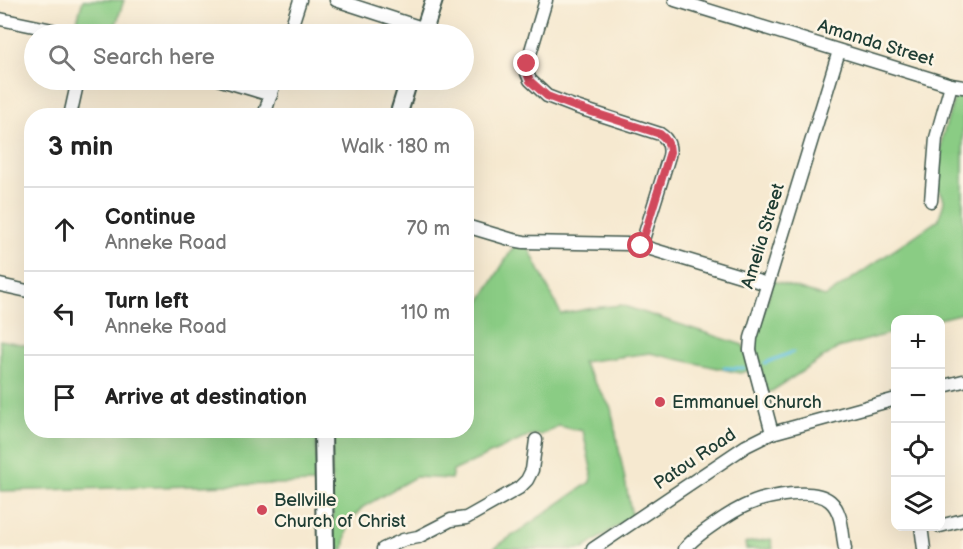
<!DOCTYPE html>
<html lang="en">
<head>
<meta charset="utf-8">
<style>
  body { margin:0; font-family:"Balsamiq Sans",sans-serif; background:#f2f2f2; color:#222 }
  .controls { position:absolute; right:18px; bottom:18px; display:grid; overflow:hidden; border-radius:12px; box-shadow:0 6px 24px #0002 }
  .controls button { width:54px; height:54px; display:grid; place-items:center; padding:0; border:0; border-bottom:2px solid #e0e0e0; background:#fff; color:#222; font:30px sans-serif }
  .stop { position:absolute; width:18px; height:18px; margin:-14px; border:4px solid #d1495b; border-radius:50%; background:#fff }
  .stop.end { background:#d1495b; border-color:#fff; box-shadow:0 2px 6px #0008 }
  .list { margin:0; padding:0; list-style:none }
  h2 { display:flex; justify-content:space-between; align-items:center; height:78px; margin:0; padding:0 24px; font-size:26px }
  h2 small { font-size:20px; font-weight:400; color:#767676 }
  .list li { display:grid; grid-template-columns:39px 1fr auto; gap:18px; align-items:center; box-sizing:border-box; height:84px; padding:0 24px; border-top:2px solid #e0e0e0 }
  .list b { display:block; font-size:22px; white-space:nowrap }
  .list p { margin:0; font-size:20px; white-space:nowrap; color:#767676 }
  .list em { font-size:20px; font-style:normal; color:#767676 }
  .icon { flex:none; width:33px; height:33px; fill:none; stroke:currentColor; stroke-width:2; stroke-linecap:round; stroke-linejoin:round }
  .map { position:relative; flex:none; width:963px; height:549px; overflow:hidden }
  .search { position:absolute; background:#fff; box-shadow:0 6px 24px #0002; left:24px; top:24px; width:450px; height:66px; display:flex; align-items:center; gap:15px; box-sizing:border-box; padding:0 21px; border-radius:33px; color:#767676; font-size:22px }
  .panel { position:absolute; background:#fff; box-shadow:0 6px 24px #0002; left:24px; top:108px; width:450px; height:330px; border-radius:24px }
  .map>svg:first-child { display:block }
  .green { fill:#8acc84; stroke:#54845c; stroke-width:1.5 }
  .lines { fill:none; stroke-linecap:round; stroke-linejoin:round }
  .stream { stroke:#66c1e4; stroke-width:3 }
  .street-casing { stroke:#3f574b; stroke-width:15 }
  .secondary-casing { stroke:#3f574b; stroke-width:20 }
  .street { stroke:#fff; stroke-width:12 }
  .secondary { stroke:#fff; stroke-width:16 }
  .route { stroke:#d1495b; stroke-width:8 }
  .poi-dot { fill:#d1495b; stroke:#fcf5e5; stroke-width:2 }
  .labels { text-anchor:middle; dominant-baseline:central; stroke-width:5; stroke-linejoin:round; paint-order:stroke }
  .street-label { font-size:18px; fill:#1f3d34; stroke:#fcf5e5 }
  .poi-label { font-size:18px; fill:#1f3d34; stroke:#fcf5e5; text-anchor:start }
</style>
</head>
<body>
<div class="map">
<svg width="963" height="549" viewBox="0 0 963 549">
  <rect width="100%" height="100%" fill="#fcf5e5"/>
  <filter id="ink" filterUnits="userSpaceOnUse"><feTurbulence type="fractalNoise" baseFrequency=".0167" numOctaves="2"/><feDisplacementMap in="SourceGraphic" scale="12" xChannelSelector="R" yChannelSelector="G"/><feConvolveMatrix kernelMatrix="1 2 1 2 8 2 1 2 1" color-interpolation-filters="sRGB"/></filter>
  <filter id="wash" filterUnits="userSpaceOnUse"><feTurbulence type="fractalNoise" baseFrequency=".008" numOctaves="4" result="noise"/><feDisplacementMap in="SourceGraphic" scale="24" xChannelSelector="R" yChannelSelector="G"/><feGaussianBlur stdDeviation="1.35" result="paint"/><feColorMatrix in="noise" values="0 0 0 0 0 0 0 0 0 0 0 0 0 0 0 0 0 1.4 0 .05"/><feComposite in="paint" operator="in"/></filter>
  <g filter="url(#wash)">
    <rect width="100%" height="100%" fill="#f6e9d0"/>
    <g class="green">
      <polygon points="83,0 124,0 113,34 94,34 75,28"/>
      <path d="M 960,92 L 963,92 L 963,313 L 939,319 L 896,320 L 895,332 L 838,348 L 772,391 L 767,392 L 755,343 L 773,281 L 825,297 L 938,220 C 942,206 949,201 938,189 L 942,138 L 954,99 Z"/>
      <polygon points="514,246 528,247 561,314 593,308 621,305 743,345 751,370 740,373 650,353 582,362 611,408 632,516 583,549 493,549 590,482 592,473 583,431 558,426 541,435 531,435 453,471 451,479 415,477 363,507 348,523 344,549 333,549 331,431 466,430 467,323"/>
      <polygon points="0,340 31,346 32,430 316,431 317,483 0,491"/>
      <polygon points="771,539 773,549 746,549 745,543"/>
    </g>
    <g class="lines">
      <g class="stream">
        <polyline points="765,363 793,352"/>
        <polyline points="724,368 744,368"/>
      </g>
    </g>
  </g>
  <g filter="url(#ink)">
    <g class="lines">
      <g class="street-casing">
        <g id="street">
          <polyline points="336,0 425,29"/>
          <path d="M 546,0 L 527,64 L 527,73 L 530,80 L 547,96 L 573,106 L 660,134 C 668,139 671,147 669,156 L 641,246"/>
          <polyline points="675,0 951,85 963,87"/>
          <polyline points="0,19 72,34"/>
          <polyline points="289,34 300,0"/>
          <polyline points="221,80 271,95"/>
          <polyline points="70,116 78,80"/>
          <polyline points="264,116 275,80"/>
          <polyline points="931,201 936,138 951,85"/>
          <polyline points="466,226 513,240 524,242 628,244 641,246 767,284"/>
          <polyline points="0,285 32,292"/>
          <polyline points="940,387 963,381"/>
          <polyline points="772,433 750,350 751,338 839,51"/>
          <polyline points="921,526 924,549"/>
          <polyline points="940,526 963,520"/>
          <polyline points="383,549 403,540 418,537 451,520 466,518 519,488 527,480 532,470 536,440"/>
          <polyline points="593,549 746,446 772,433 896,399"/>
          <path d="M 685,549 C 694,536 734,510 749,504 C 767,496 814,487 830,501 C 843,512 842,534 845,549"/>
        </g>
      </g>
      <g class="secondary-casing">
        <g id="secondary">
          <polyline points="423,34 434,0"/>
          <polyline points="398,116 409,80"/>
          <polyline points="323,430 325,549"/>
        </g>
      </g>
      <use href="#street" class="street"/>
      <use href="#secondary" class="secondary"/>
    </g>
  </g>
  <g class="lines" filter="url(#ink)">
    <path class="route" d="M 527,64 L 527,73 L 530,81 L 547,96 L 573,106 L 660,134 C 667,139 670,144 670,152 L 641,246"/>
  </g>
  <g class="poi-dot">
    <circle cx="660" cy="402" r="6"/>
    <circle cx="262" cy="510" r="6"/>
  </g>
  <g class="labels">
    <g class="street-label">
      <text transform="translate(876 43) rotate(17)">Amanda Street</text>
      <text transform="translate(763 236) rotate(-73)">Amelia Street</text>
      <text transform="translate(695 459) rotate(-34)">Patou Road</text>
    </g>
    <g class="poi-label">
      <text x="672" y="402">Emmanuel Church</text>
      <text x="274" y="500">Bellville<tspan x="274" dy="21">Church of Christ</tspan></text>
    </g>
  </g>
</svg>
<div class="controls">
<button>+</button>
<button>−</button>
<button><svg class="icon" aria-label="locate" viewBox="0 0 24 24"><circle cx="12" cy="12" r="6"/><path d="M12 2v4M12 18v4M2 12h4M18 12h4"/></svg></button>
<button><svg class="icon" aria-label="layers" viewBox="0 0 24 24"><path d="M12 4l9 5-9 5-9-5zM3 14l9 5 9-5"/></svg></button>
</div>
<div class="stop" style="left:641px;top:246px"></div>
<div class="stop end" style="left:527px;top:64px"></div>
<div class="search"><svg class="icon" aria-label="search" viewBox="0 0 24 24"><circle cx="10" cy="10" r="6"/><path d="M15 15l6 6"/></svg>Search here</div>
<section class="panel">
<h2>3 min<small>Walk · 180 m</small></h2>
<ul class="list">
<li><svg class="icon" aria-label="ahead" viewBox="0 0 24 24"><path d="M12 20V5M6 11l6-6 6 6"/></svg><div><b>Continue</b><p>Anneke Road</p></div><em>70 m</em></li>
<li><svg class="icon" aria-label="left" viewBox="0 0 24 24"><path d="M17 20v-9H6M10 6l-5 5 5 5"/></svg><div><b>Turn left</b><p>Anneke Road</p></div><em>110 m</em></li>
<li><svg class="icon" aria-label="arrive" viewBox="0 0 24 24"><path d="M6 21V4h12l-3 4 3 4H6"/></svg><div><b>Arrive at destination</b></div></li>
</ul>
</section>
</div>
</body>
</html>
